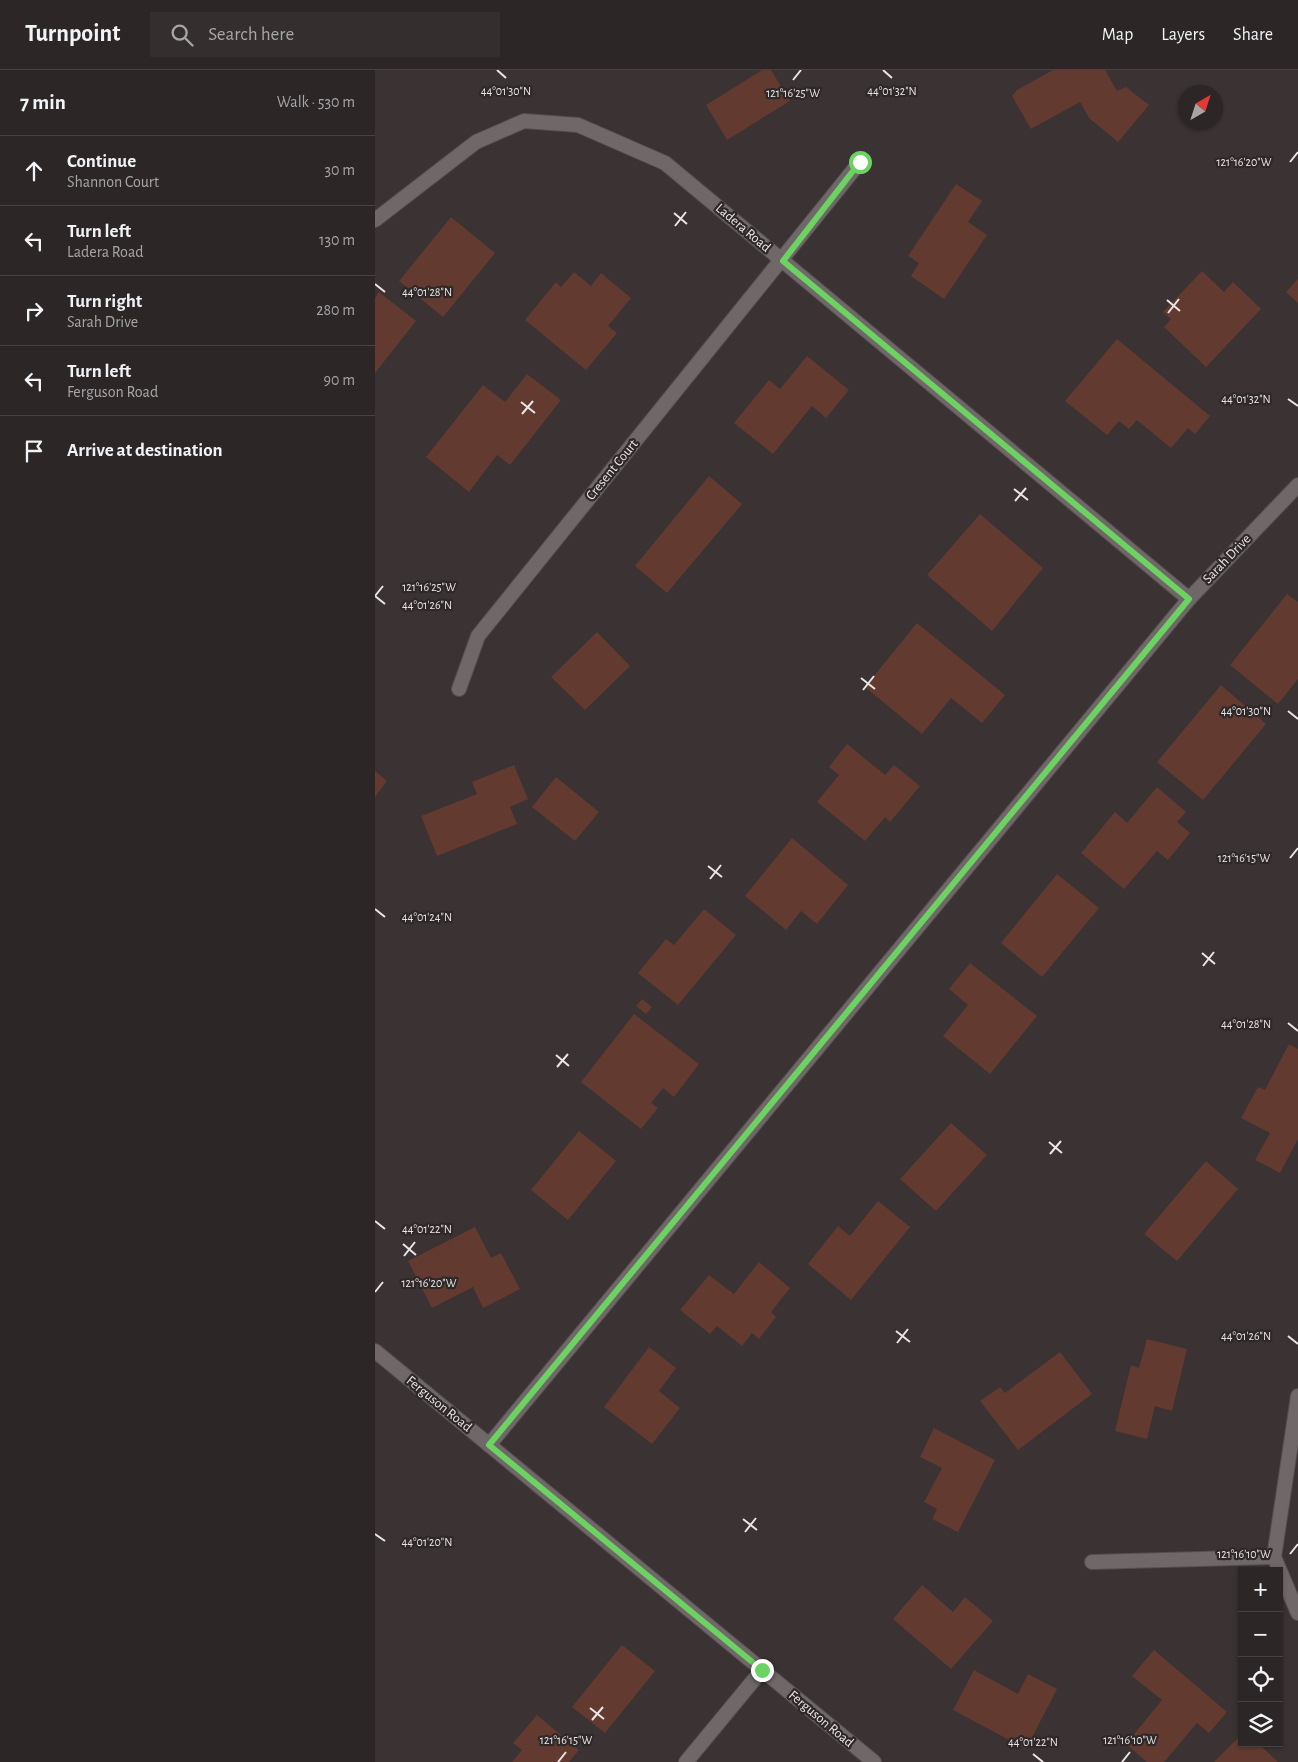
<!DOCTYPE html>
<html lang="en">
<head>
<meta charset="utf-8">
<style>
  body { margin:0; font-family:"Alegreya Sans",sans-serif; background:#342e2e; color:#f1f3f6 }
  .controls { position:absolute; right:15px; bottom:15px; display:grid; overflow:hidden; border-radius:0px; box-shadow:0 1px 4px #0004 }
  .controls button { width:45px; height:45px; display:grid; place-items:center; padding:0; border:0; border-bottom:1px solid #484343; background:#2c2626; color:#f1f3f6; font:25px sans-serif }
  .compass { position:absolute; left:803px; top:15px; width:45px; height:45px; border-radius:50%; background:#2c2626; box-shadow:0 1px 4px #0004; rotate:39deg }
  .stop { position:absolute; width:15px; height:15px; margin:-11px; border:4px solid #6cd362; border-radius:50%; background:#fff }
  .stop.end { background:#6cd362; border-color:#fff; box-shadow:0 1px 5px #0008 }
  .list { margin:0; padding:0; list-style:none }
  h2 { display:flex; justify-content:space-between; align-items:center; height:65px; margin:0; padding:0 20px; font-size:21px }
  h2 small { font-size:16px; font-weight:400; color:#a6a5a7 }
  .list li { display:grid; grid-template-columns:32px 1fr auto; gap:15px; align-items:center; box-sizing:border-box; height:70px; padding:0 20px; border-top:1px solid #484343 }
  .list b { display:block; font-size:19px; white-space:nowrap }
  .list p { margin:0; font-size:16px; white-space:nowrap; color:#a6a5a7 }
  .list em { font-size:16px; font-style:normal; color:#a6a5a7 }
  .icon { flex:none; width:28px; height:28px; fill:none; stroke:currentColor; stroke-width:2; stroke-linecap:round; stroke-linejoin:round }
  .map { position:relative; flex:none; width:923px; height:1692px; overflow:hidden }
  header { display:flex; align-items:center; gap:30px; box-sizing:border-box; height:70px; padding:0 25px; background:#2c2626; border-bottom:1px solid #484343 }
  header strong { font-size:24px }
  nav { display:flex; gap:28px; margin-inline-start:auto; font-size:18px }
  .search { width:350px; height:45px; background:#342e2e; display:flex; align-items:center; gap:12px; box-sizing:border-box; padding:0 18px; border-radius:0px; color:#a6a5a7; font-size:19px }
  main { display:flex }
  aside { flex:1; background:#2c2626 }
  .map>svg:first-child { display:block }
  .building { fill:#633a2f }
  .lines { fill:none; stroke-linecap:round; stroke-linejoin:round }
  .minor-casing { stroke:#554e4f; stroke-width:16 }
  .tertiary-casing { stroke:#554e4f; stroke-width:16 }
  .minor { stroke:#706768; stroke-width:14 }
  .tertiary { stroke:#706768; stroke-width:14 }
  .route { stroke:#6cd362; stroke-width:6 }
  .ticks { fill:none; stroke:#eae5e6; stroke-width:2 }
  .labels { text-anchor:middle; dominant-baseline:central; stroke-width:4.5; stroke-linejoin:round; paint-order:stroke }
  .street-label { font-size:14px; fill:#eae5e6; stroke:#2f2829 }
  .ticks-label { font-size:12px; text-anchor:middle; fill:#eae5e6; stroke:#2f2829; stroke-width:4.5; stroke-linejoin:round; paint-order:stroke }
</style>
</head>
<body>
<header>
<strong>Turnpoint</strong>
<div class="search"><svg class="icon" aria-label="search" viewBox="0 0 24 24"><circle cx="10" cy="10" r="6"/><path d="M15 15l6 6"/></svg>Search here</div>
<nav><a>Map</a><a>Layers</a><a>Share</a></nav>
</header>
<main>
<aside>
<h2>7 min<small>Walk · 530 m</small></h2>
<ul class="list">
<li><svg class="icon" aria-label="ahead" viewBox="0 0 24 24"><path d="M12 20V5M6 11l6-6 6 6"/></svg><div><b>Continue</b><p>Shannon Court</p></div><em>30 m</em></li>
<li><svg class="icon" aria-label="left" viewBox="0 0 24 24"><path d="M17 20v-9H6M10 6l-5 5 5 5"/></svg><div><b>Turn left</b><p>Ladera Road</p></div><em>130 m</em></li>
<li><svg class="icon" aria-label="right" viewBox="0 0 24 24"><path d="M7 20v-9h11M14 6l5 5-5 5"/></svg><div><b>Turn right</b><p>Sarah Drive</p></div><em>280 m</em></li>
<li><svg class="icon" aria-label="left" viewBox="0 0 24 24"><path d="M17 20v-9H6M10 6l-5 5 5 5"/></svg><div><b>Turn left</b><p>Ferguson Road</p></div><em>90 m</em></li>
<li><svg class="icon" aria-label="arrive" viewBox="0 0 24 24"><path d="M6 21V4h12l-3 4 3 4H6"/></svg><div><b>Arrive at destination</b></div></li>
</ul>
</aside>
<div class="map">
<svg width="923" height="1692" viewBox="0 0 923 1692">
  <rect width="100%" height="100%" fill="#3a3233"/>
  <g class="building">
    <polygon points="387,0 396,0 415,31 352,70 331,35"/>
    <polygon points="678,0 730,0 742,21 751,17 774,35 743,72 714,48 705,32 656,59 637,26 642,20"/>
    <polygon points="581,114 607,131 593,152 612,165 569,229 536,206 544,193 533,186"/>
    <polygon points="76,147 120,183 68,247 24,211"/>
    <polygon points="827,201 849,222 858,212 886,239 831,297 789,257 796,249 788,242"/>
    <polygon points="199,202 216,216 226,203 256,228 233,256 242,263 211,300 150,250 181,212 186,217"/>
    <polygon points="923,209 923,233 911,222"/>
    <polygon points="4,222 41,251 0,303 0,228"/>
    <polygon points="742,269 835,346 820,364 813,358 796,378 762,350 754,359 744,351 732,365 690,331"/>
    <polygon points="432,286 474,320 451,348 437,336 398,384 359,353 394,310 405,319"/>
    <polygon points="152,304 186,330 135,395 122,385 94,422 51,387 108,315 130,332"/>
    <polygon points="334,406 367,434 292,523 260,496"/>
    <polygon points="605,444 668,498 617,561 552,505"/>
    <polygon points="912,524 923,532 923,609 903,634 855,595"/>
    <polygon points="542,553 630,625 607,653 576,628 547,664 490,617"/>
    <polygon points="222,562 255,596 210,640 176,607"/>
    <polygon points="846,615 891,654 828,730 782,692"/>
    <polygon points="472,674 510,705 519,695 545,716 515,752 510,747 490,771 442,732 464,705 454,697"/>
    <polygon points="139,695 153,729 135,737 142,754 62,786 46,746 102,724 97,712"/>
    <polygon points="0,701 12,711 0,727"/>
    <polygon points="181,707 224,742 200,771 157,737"/>
    <polygon points="782,717 811,742 802,752 815,763 793,790 782,781 749,819 706,783 740,742 752,753"/>
    <polygon points="417,768 473,815 442,854 426,841 411,860 370,826"/>
    <polygon points="682,804 724,838 667,907 626,873"/>
    <polygon points="329,839 361,865 303,935 263,903 291,869 299,875"/>
    <polygon points="595,893 662,946 615,1004 568,966 593,935 574,919"/>
    <polygon points="267,929 277,937 271,944 261,936"/>
    <polygon points="259,944 324,994 299,1027 288,1018 276,1033 283,1038 266,1059 206,1012"/>
    <polygon points="914,974 923,979 923,1069 905,1103 880,1090 895,1063 866,1048 883,1017 890,1020"/>
    <polygon points="576,1053 612,1085 561,1141 525,1109"/>
    <polygon points="204,1061 241,1091 193,1150 156,1120"/>
    <polygon points="831,1091 863,1119 802,1191 769,1164"/>
    <polygon points="503,1131 535,1157 476,1230 433,1194 463,1156 475,1166"/>
    <polygon points="100,1157 116,1188 126,1183 145,1219 108,1238 98,1217 57,1238 33,1191"/>
    <polygon points="384,1192 415,1218 396,1242 401,1247 384,1269 377,1263 367,1276 342,1256 335,1264 305,1240 334,1205 359,1224"/>
    <polygon points="772,1269 812,1279 797,1341 780,1336 772,1369 740,1361 756,1295 764,1298"/>
    <polygon points="274,1277 301,1298 284,1321 305,1338 277,1374 229,1337"/>
    <polygon points="685,1282 717,1324 643,1380 605,1331 625,1317 630,1323"/>
    <polygon points="559,1358 620,1390 583,1462 557,1449 562,1439 549,1432 567,1398 545,1387"/>
    <polygon points="547,1515 578,1542 590,1527 618,1551 576,1599 518,1549"/>
    <polygon points="247,1575 280,1601 230,1663 197,1637"/>
    <polygon points="779,1580 852,1642 834,1663 822,1653 789,1692 772,1692 751,1674 787,1630 757,1606"/>
    <polygon points="599,1600 643,1624 653,1604 682,1619 651,1679 578,1640"/>
    <polygon points="162,1645 204,1680 194,1692 137,1692 147,1680 138,1673"/>
    <polygon points="867,1664 867,1673 883,1673 903,1692 839,1692"/>
  </g>
  <g class="lines">
    <g class="minor-casing">
      <g id="minor">
        <polyline points="0,150 101,72 149,51 203,55 290,93 814,529"/>
        <polyline points="84,619 103,566 485,92"/>
        <polyline points="923,1326 899,1487 923,1543"/>
        <polyline points="114,1375 814,529 923,415"/>
        <polyline points="717,1492 899,1487"/>
        <polyline points="311,1692 387,1600"/>
      </g>
    </g>
    <g class="tertiary-casing">
      <polyline id="tertiary" points="0,1281 499,1692"/>
    </g>
    <use href="#minor" class="minor"/>
    <use href="#tertiary" class="tertiary"/>
  </g>
  <g class="lines">
    <polyline class="route" points="387,1600 114,1375 814,529 408,191 485,92"/>
  </g>
  <path class="ticks" d="M 122,0 L 131,8M 508,0 L 517,8M 418,10 L 426,0M 915,92 L 923,82M 299,143 L 312,154M 300,156 L 311,142M 0,214 L 10,222M 792,230 L 805,241M 793,243 L 804,229M 913,329 L 923,336M 146,332 L 160,343M 147,344 L 158,331M 639,419 L 653,430M 640,431 L 651,418M 0,526 L 8,516M 0,526 L 10,534M 486,608 L 500,619M 488,620 L 499,606M 913,641 L 923,649M 915,788 L 923,778M 333,796 L 347,807M 335,809 L 346,795M 0,839 L 10,847M 827,883 L 840,894M 828,896 L 839,882M 913,953 L 923,961M 181,985 L 194,996M 182,997 L 193,984M 674,1072 L 687,1083M 675,1084 L 686,1071M 0,1151 L 10,1159M 28,1174 L 41,1185M 29,1186 L 40,1172M 0,1222 L 8,1212M 521,1261 L 535,1272M 913,1266 L 923,1274M 522,1273 L 533,1259M 368,1449 L 382,1460M 370,1462 L 381,1448M 0,1464 L 10,1471M 915,1484 L 923,1474M 215,1638 L 229,1649M 217,1650 L 228,1637M 658,1684 L 668,1692M 183,1692 L 191,1682M 747,1692 L 755,1682"/>
  <g class="labels">
    <g class="street-label">
      <text transform="translate(368 158) rotate(40)">Ladera Road</text>
      <text transform="translate(237 400) rotate(-51)">Cresent Court</text>
      <text transform="translate(852 489) rotate(-46)">Sarah Drive</text>
      <text transform="translate(64 1334) rotate(39)">Ferguson Road</text>
      <text transform="translate(446 1649) rotate(40)">Ferguson Road</text>
    </g>
  </g>
  <g class="ticks-label">
    <text x="131" y="25">44°01'30"N</text>
    <text x="517" y="25">44°01'32"N</text>
    <text x="418" y="27">121°16'25"W</text>
    <text x="869" y="96">121°16'20"W</text>
    <text x="52" y="226">44°01'28"N</text>
    <text x="871" y="333">44°01'32"N</text>
    <text x="54" y="521">121°16'25"W</text>
    <text x="52" y="539">44°01'26"N</text>
    <text x="871" y="645">44°01'30"N</text>
    <text x="869" y="792">121°16'15"W</text>
    <text x="52" y="851">44°01'24"N</text>
    <text x="871" y="958">44°01'28"N</text>
    <text x="52" y="1163">44°01'22"N</text>
    <text x="54" y="1217">121°16'20"W</text>
    <text x="871" y="1270">44°01'26"N</text>
    <text x="52" y="1476">44°01'20"N</text>
    <text x="869" y="1488">121°16'10"W</text>
    <text x="191" y="1674">121°16'15"W</text>
    <text x="755" y="1674">121°16'10"W</text>
    <text x="658" y="1676">44°01'22"N</text>
  </g>
</svg>
<div class="controls">
<button>+</button>
<button>−</button>
<button><svg class="icon" aria-label="locate" viewBox="0 0 24 24"><circle cx="12" cy="12" r="6"/><path d="M12 2v4M12 18v4M2 12h4M18 12h4"/></svg></button>
<button><svg class="icon" aria-label="layers" viewBox="0 0 24 24"><path d="M12 4l9 5-9 5-9-5zM3 14l9 5 9-5"/></svg></button>
</div>
<svg class="compass" viewBox="-18 -18 36 36"><path d="M0-13l5 13h-10z" fill="#e53935"/><path d="M0 13l5-13h-10z" fill="#a6a5a7"/></svg>
<div class="stop" style="left:485px;top:92px"></div>
<div class="stop end" style="left:387px;top:1600px"></div>
</div>
</main>
</body>
</html>
